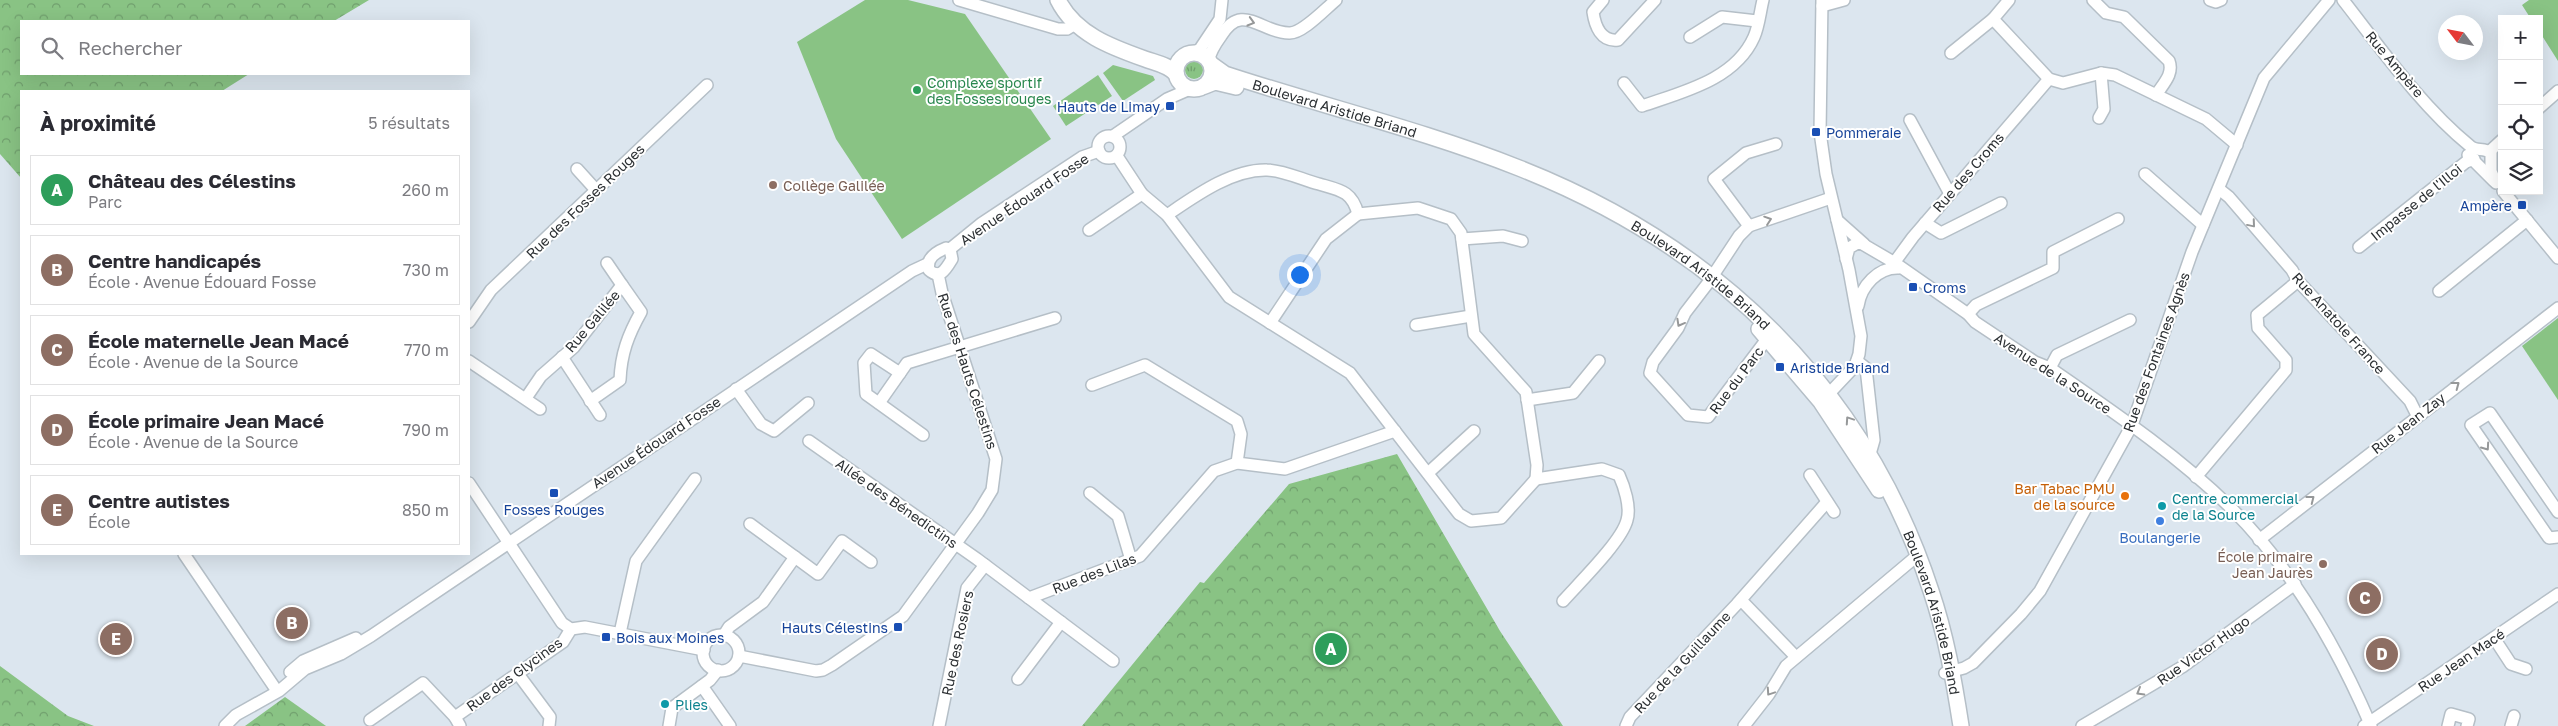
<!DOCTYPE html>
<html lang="fr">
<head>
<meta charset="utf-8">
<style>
  body { margin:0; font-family:"Golos Text",sans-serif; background:#f2f2f3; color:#2b2b33 }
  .controls { position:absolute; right:15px; top:15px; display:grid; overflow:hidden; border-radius:0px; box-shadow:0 5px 20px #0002 }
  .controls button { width:45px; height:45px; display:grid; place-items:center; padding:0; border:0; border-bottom:1px solid #e1e1e2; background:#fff; color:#2b2b33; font:25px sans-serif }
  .compass { position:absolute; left:2438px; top:15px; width:45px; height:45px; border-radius:50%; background:#fff; box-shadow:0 5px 20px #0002; rotate:302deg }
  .you { position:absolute; left:1299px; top:274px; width:18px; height:18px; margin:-12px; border:4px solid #fff; border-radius:50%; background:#1a73e8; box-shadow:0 0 0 8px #1a73e833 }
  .badge { display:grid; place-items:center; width:32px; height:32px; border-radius:50%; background:#766800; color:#fff; font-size:16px; font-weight:700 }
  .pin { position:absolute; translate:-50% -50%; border:2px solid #fff; box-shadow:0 1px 5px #0006 }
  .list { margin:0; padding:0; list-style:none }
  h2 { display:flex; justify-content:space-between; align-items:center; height:65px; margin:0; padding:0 20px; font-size:21px }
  h2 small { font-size:16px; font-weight:400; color:#7c7c81 }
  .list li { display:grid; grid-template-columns:32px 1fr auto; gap:15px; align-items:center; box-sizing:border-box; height:70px; margin:0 10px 10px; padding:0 10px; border:1px solid #e1e1e2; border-radius:0px }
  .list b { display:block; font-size:19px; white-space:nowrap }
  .list p { margin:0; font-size:16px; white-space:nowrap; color:#7c7c81 }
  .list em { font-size:16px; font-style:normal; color:#7c7c81 }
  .icon { flex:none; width:28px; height:28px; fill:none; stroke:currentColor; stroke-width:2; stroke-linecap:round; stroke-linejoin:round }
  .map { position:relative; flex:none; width:2558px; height:726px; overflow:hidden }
  .search { position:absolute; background:#fff; box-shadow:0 5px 20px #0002; left:20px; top:20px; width:450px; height:55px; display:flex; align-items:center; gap:12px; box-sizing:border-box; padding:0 18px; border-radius:0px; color:#7c7c81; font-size:19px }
  .panel { position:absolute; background:#fff; box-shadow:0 5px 20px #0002; left:20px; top:90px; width:450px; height:465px; border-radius:0px }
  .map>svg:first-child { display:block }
  .grass { fill:url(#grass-tufts) }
  .forest { fill:url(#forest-crowns) }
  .pitch { fill:#89c384 }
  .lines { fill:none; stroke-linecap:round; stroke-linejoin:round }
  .street-casing { stroke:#b5bfc7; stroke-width:14 }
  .secondary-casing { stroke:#b5bfc7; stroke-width:18 }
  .street { stroke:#fff; stroke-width:11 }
  .secondary { stroke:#fff; stroke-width:15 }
  .oneway { stroke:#969899 }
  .leisure-dot { fill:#2e9e5b; stroke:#fff; stroke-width:2 }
  .transit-dot { fill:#1a4fb4; stroke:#fff; stroke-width:2 }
  .education-dot { fill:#8d6e63; stroke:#fff; stroke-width:2 }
  .food-dot { fill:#e8710a; stroke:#fff; stroke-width:2 }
  .culture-dot { fill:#0f9aa8; stroke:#fff; stroke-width:2 }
  .shop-dot { fill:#3f7fe0; stroke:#fff; stroke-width:2 }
  .labels { text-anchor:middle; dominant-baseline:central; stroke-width:4; stroke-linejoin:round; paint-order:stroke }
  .street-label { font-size:14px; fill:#2c3033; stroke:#fff }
  .leisure-label { font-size:14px; fill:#27864d; stroke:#fff; text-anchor:start }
  .transit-label { font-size:14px; fill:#164399; stroke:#fff; text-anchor:start }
  .education-label { font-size:14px; fill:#785e54; stroke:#fff; text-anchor:start }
  .food-label { font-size:14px; fill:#c56008; stroke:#fff; text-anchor:end }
  .culture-label { font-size:14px; fill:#0d838f; stroke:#fff; text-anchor:start }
  .shop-label { font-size:14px; fill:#366cbe; stroke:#fff }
</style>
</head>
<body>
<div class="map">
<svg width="2558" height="726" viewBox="0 0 2558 726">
  <defs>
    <pattern id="grass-tufts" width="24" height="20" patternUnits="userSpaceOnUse" patternTransform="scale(1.25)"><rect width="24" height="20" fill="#89c384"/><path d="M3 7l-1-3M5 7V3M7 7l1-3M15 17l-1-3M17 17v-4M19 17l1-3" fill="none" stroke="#709f6d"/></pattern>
    <pattern id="forest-crowns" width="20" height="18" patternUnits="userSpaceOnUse" patternTransform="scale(1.25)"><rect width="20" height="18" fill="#89c384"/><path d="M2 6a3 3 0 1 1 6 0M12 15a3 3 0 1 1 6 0" fill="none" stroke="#709f6d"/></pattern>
  </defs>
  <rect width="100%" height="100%" fill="#dce6ef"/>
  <circle class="grass" cx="1194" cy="70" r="9"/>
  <g class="forest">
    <polygon points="0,0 369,0 334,21 21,21 21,74 249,74 222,91 21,91 21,178 0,154"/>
    <polygon points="1397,454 1500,631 1563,726 1082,726 1200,582 1204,583 1289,484"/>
    <polygon points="0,666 68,716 94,726 0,726"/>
    <polygon points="285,697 326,726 245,726"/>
  </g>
  <g class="pitch">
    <polygon points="865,0 908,0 965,14 1051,139 902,239 836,139 797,42"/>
    <polygon points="2529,0 2558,0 2558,61 2539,31 2539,19 2531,19 2522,5"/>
    <polygon points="1113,65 1153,76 1155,80 1123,101 1103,73"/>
    <polygon points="1098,75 1112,96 1066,126 1053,106"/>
    <polygon points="2558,318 2558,400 2522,346"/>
  </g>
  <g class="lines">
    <g class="street-casing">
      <g id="street">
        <polyline points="959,0 1058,29 1067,29 1075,24"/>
        <path d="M 1603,0 L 1593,12 C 1595,26 1601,42 1618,40 L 1655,0"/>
        <polyline points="1822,0 1820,132 1826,174 1849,270 1861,336 1859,354 1855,366 1823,400"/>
        <polyline points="2009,0 1993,19 2049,79 2063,83 2101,73 2115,75 2206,119 2237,145"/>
        <path d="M 2093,0 L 2106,13 L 2124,17 L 2169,61 C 2174,74 2163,84 2156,95"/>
        <polyline points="2210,0 2216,2 2221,0"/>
        <path d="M 2343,0 C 2382,50 2421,106 2470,146 C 2476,152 2484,147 2491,153 L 2491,171 L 2496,183"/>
        <polyline points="1822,6 1844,0"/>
        <polyline points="1690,37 1722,17 1757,21"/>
        <polyline points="1195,52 1200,49 1220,19 1222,0"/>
        <polyline points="1951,53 1993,19"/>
        <path d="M 1209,60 C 1210,51 1216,43 1221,36 C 1242,1 1261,33 1289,33 C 1302,34 1325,9 1336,0"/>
        <path d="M 1624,83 L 1642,106 C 1682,92 1735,80 1754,37 C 1759,26 1760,12 1763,0"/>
        <polyline points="2539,108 2558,91"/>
        <polyline points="2099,118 2104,109 2101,73"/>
        <polyline points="1910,120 1950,194"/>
        <circle cx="1109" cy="147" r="11"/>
        <polyline points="1113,136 1167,99 1190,89"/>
        <polyline points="2489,152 2502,140"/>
        <polyline points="2468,155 2494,181"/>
        <polyline points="1117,156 1142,194 1167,215 1229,297 1350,373 1459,514 1471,521 1501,518 1536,479"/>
        <polyline points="577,169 596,190"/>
        <polyline points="2145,174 2203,225"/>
        <polyline points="2219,189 2229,197 2292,270 2298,281 2410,401 2417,415"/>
        <polyline points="2503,191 2558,258"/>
        <path d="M 1167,215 C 1195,196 1232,169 1267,170 C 1283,170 1303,180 1319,184 C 1340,190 1352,191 1358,214 L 1418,208 L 1451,219 L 1461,233 L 1474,334 L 1526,392 L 1537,465 L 1536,479"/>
        <polyline points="1837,220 1864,244"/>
        <polyline points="1925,223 1941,233 2001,203"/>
        <polyline points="1749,226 1714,179 1746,153 1776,144"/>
        <polyline points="1089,230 1142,194"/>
        <polyline points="1462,239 1503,236 1522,241"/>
        <polyline points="2359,247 2466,162 2474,159"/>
        <path d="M 946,248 L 950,249 L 952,259 C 946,269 940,280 929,270 C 926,258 936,252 946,248 Z"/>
        <polyline points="950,249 982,223 1082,157 1099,151"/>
        <path d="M 1846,259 L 1849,248 L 1859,242 L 1895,263 L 1968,314 L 1975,322 L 2035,362 L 2050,368 C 2112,411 2176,454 2230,507 C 2292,568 2337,647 2371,726"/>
        <polyline points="607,263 622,285"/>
        <polyline points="1891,267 1913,237 2049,79"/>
        <polyline points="2439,291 2527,220"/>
        <path d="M 1858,306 C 1861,286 1878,267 1899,268"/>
        <polyline points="1968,314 1976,305 2053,268 2053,252 2118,219"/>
        <polyline points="469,322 491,290 707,85"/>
        <polyline points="1270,323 1326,239 1358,214"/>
        <polyline points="1416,325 1471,316"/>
        <polyline points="1767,339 1708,417 1688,415 1650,373 1653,362 1678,328 1685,313 1708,283 1739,236 1749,226 1831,198"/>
        <polyline points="562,357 600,415"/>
        <polyline points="469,361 540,409"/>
        <polyline points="1857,361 1866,368 1874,440 1870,454"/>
        <polyline points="2050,368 2057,355 2130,320"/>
        <polyline points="1092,385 1145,365 1237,421 1241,434 1237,463"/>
        <polyline points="736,389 761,424 774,431 808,403"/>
        <path d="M 526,398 L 541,376 L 574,347 L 622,285 L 641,312 C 628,335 621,354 620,380 L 590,401"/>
        <polyline points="1527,400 1573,393 1599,361"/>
        <polyline points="879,403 900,373"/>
        <polyline points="923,435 866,394 864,363 871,354 900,373 907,363 1055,318"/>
        <polyline points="809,441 977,559 1029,598 1140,556 1214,471 1237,463 1285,469 1395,431"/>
        <polyline points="1428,473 1474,431"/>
        <polyline points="1810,475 1834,512"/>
        <polyline points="2196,477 2286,370 2286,360 2258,328 2257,315 2298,281"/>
        <path d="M 1536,479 L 1602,469 L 1619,475 C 1624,486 1631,507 1627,520 C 1622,541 1579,583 1563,601"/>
        <polyline points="469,483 562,623 571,629 585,627 704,650"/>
        <polyline points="1090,493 1118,516 1131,560"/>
        <polyline points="2558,512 2490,413 2471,425 2549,538 2558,537"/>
        <polyline points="750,524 818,574 842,541 871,562"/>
        <polyline points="2259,540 2558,308"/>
        <polyline points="184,554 277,691"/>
        <polyline points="1029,598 1113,661"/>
        <polyline points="1741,600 1796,657"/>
        <polyline points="620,633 636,561 695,479"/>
        <polyline points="724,635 729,627 763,602 795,557"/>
        <circle cx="721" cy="653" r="18"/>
        <polyline points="2494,638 2511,664 2526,669"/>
        <polyline points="739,656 816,671 823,670 832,665 903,616 978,513 992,490 996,459 942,293 938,274"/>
        <polyline points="290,672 303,661 356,638"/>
        <polyline points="1945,673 1964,668 1973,663 2021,614 2040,591 2132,425 2192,252 2264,78 2329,0"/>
        <polyline points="518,674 550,717 549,726"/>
        <polyline points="1018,679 1061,622"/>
        <polyline points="702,686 730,726"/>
        <polyline points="455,717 563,642 571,629"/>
        <polyline points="370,720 423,683 455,717 460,726"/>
        <polyline points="225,726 236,715 279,691 305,669 341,654 371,636 912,271 927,264"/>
        <polyline points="669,726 672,708 710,680 718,670"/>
        <polyline points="939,726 967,588 985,565"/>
        <polyline points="1626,726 1630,717 1737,604 1827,502"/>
        <polyline points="1744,726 1769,694 1786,666 1918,555"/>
        <polyline points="2082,726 2182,667 2295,584"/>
        <polyline points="2364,726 2558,594"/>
        <polyline points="2448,726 2451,714 2469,719 2467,726"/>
        <polyline points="2511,726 2514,716"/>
      </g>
    </g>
    <g class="secondary-casing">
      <g id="secondary">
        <path d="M 1058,0 C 1075,34 1111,47 1145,59 C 1156,63 1169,65 1176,74"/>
        <circle cx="1194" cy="71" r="18"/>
        <path id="s1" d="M 1211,64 L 1225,74 C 1322,106 1423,130 1519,168 C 1717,246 1864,387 1931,591 C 1946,635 1954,681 1961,726"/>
        <polyline points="1205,86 1215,82 1236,87"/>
        <polyline points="1759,329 1821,402 1879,490"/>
      </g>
    </g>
    <use href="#street" class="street"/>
    <use href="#secondary" class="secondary"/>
  </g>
  <defs><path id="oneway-chevron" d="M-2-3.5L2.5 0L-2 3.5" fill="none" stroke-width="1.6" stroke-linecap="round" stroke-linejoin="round" transform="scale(1.25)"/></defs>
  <g class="oneway">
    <use href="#oneway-chevron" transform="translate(1251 22) rotate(16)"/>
    <use href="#oneway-chevron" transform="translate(1768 220) rotate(-19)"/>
    <use href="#oneway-chevron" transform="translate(2252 224) rotate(50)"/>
    <use href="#oneway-chevron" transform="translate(1680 323) rotate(119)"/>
    <use href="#oneway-chevron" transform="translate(2456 385) rotate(-37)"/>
    <use href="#oneway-chevron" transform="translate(1849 420) rotate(-124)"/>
    <use href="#oneway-chevron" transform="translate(2486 447) rotate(55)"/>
    <use href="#oneway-chevron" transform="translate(2311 499) rotate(-38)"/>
    <use href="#oneway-chevron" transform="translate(1770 692) rotate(124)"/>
    <use href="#oneway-chevron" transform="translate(2140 692) rotate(150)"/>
  </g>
  <circle class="leisure-dot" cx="917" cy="90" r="5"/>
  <g class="transit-dot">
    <rect x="1165" y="101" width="10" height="10" rx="2.5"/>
    <rect x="1811" y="127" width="10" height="10" rx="2.5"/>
    <rect x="2517" y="200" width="10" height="10" rx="2.5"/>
    <rect x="1908" y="282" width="10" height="10" rx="2.5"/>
    <rect x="1775" y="362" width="10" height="10" rx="2.5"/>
    <rect x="549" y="488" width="10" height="10" rx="2.5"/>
    <rect x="893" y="622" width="10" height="10" rx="2.5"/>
    <rect x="601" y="632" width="10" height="10" rx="2.5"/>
  </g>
  <g class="education-dot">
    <circle cx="773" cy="185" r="5"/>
    <circle cx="2323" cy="564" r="5"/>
  </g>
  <circle class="food-dot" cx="2125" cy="496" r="5"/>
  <g class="culture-dot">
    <circle cx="2162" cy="506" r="5"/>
    <circle cx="665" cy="704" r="5"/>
  </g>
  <circle class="shop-dot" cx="2160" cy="521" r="5"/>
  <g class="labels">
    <g class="street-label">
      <text transform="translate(2395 64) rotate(50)">Rue Ampère</text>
      <text stroke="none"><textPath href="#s1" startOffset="132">Boulevard Aristide Briand</textPath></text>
      <text transform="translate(1968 172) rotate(-49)">Rue des Croms</text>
      <text transform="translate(1024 199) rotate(-34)">Avenue Édouard Fosse</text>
      <text transform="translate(585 201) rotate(-44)">Rue des Fosses Rouges</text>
      <text transform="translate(2416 202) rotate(-39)">Impasse de l'Illoi</text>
      <text stroke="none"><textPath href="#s1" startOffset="538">Boulevard Aristide Briand</textPath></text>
      <text transform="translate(592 321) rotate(-50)">Rue Galilée</text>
      <text transform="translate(2339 323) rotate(48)">Rue Anatole France</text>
      <text transform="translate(2156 352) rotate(-70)">Rue des Fontaines Agnès</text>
      <text transform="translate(968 371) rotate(72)">Rue des Hauts Célestins</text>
      <text transform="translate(2053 373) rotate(33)">Avenue de la Source</text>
      <text transform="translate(1736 380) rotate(-53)">Rue du Parc</text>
      <text transform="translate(2408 423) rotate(-38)">Rue Jean Zay</text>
      <text transform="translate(656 442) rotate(-34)">Avenue Édouard Fosse</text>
      <text transform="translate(897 503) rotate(35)">Allée des Bénedictins</text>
      <text transform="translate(1094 573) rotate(-21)">Rue des Lilas</text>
      <text stroke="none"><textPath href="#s1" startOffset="958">Boulevard Aristide Briand</textPath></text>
      <text transform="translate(957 643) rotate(-78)">Rue des Rosiers</text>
      <text transform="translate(2203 650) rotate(-35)">Rue Victor Hugo</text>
      <text transform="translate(2461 660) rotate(-34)">Rue Jean Macé</text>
      <text transform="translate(1682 662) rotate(-47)">Rue de la Guillaume</text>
      <text transform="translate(514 674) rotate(-36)">Rue des Glycines</text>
    </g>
    <g class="leisure-label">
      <text x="927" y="82">Complexe sportif<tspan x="927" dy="16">des Fosses rouges</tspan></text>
    </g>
    <g class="transit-label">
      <text x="1160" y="106" text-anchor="end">Hauts de Limay</text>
      <text x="1826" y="132">Pommeraie</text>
      <text x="2512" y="205" text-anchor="end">Ampère</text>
      <text x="1923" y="287">Croms</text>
      <text x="1790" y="367">Aristide Briand</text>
      <text x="554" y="509" text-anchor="middle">Fosses Rouges</text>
      <text x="888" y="627" text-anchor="end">Hauts Célestins</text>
      <text x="616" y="637">Bois aux Moines</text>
    </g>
    <g class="education-label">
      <text x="783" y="185">Collège Galilée</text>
      <text x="2313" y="556" text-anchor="end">École primaire<tspan x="2313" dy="16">Jean Jaurès</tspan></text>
    </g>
    <g class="food-label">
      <text x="2115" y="488">Bar Tabac PMU<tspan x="2115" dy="16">de la source</tspan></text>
    </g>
    <g class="culture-label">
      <text x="2172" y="498">Centre commercial<tspan x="2172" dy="16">de la Source</tspan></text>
      <text x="675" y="704">Plies</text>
    </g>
    <g class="shop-label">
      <text x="2160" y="537">Boulangerie</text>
    </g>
  </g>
</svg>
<div class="controls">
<button>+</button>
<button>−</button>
<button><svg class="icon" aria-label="locate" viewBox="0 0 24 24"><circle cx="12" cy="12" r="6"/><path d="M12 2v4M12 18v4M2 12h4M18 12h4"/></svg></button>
<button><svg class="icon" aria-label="layers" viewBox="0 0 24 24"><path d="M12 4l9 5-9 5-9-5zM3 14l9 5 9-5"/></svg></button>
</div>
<svg class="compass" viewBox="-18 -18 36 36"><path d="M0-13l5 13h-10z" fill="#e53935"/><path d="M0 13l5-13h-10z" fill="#7c7c81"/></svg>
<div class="you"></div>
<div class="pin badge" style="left:1331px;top:649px;background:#2e9e5b">A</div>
<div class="pin badge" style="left:292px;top:623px;background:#8d6e63">B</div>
<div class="pin badge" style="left:2365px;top:598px;background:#8d6e63">C</div>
<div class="pin badge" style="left:2382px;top:654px;background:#8d6e63">D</div>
<div class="pin badge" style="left:116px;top:639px;background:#8d6e63">E</div>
<div class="search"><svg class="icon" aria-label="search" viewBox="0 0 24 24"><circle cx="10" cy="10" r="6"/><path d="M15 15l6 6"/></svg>Rechercher</div>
<section class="panel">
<h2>À proximité<small>5 résultats</small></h2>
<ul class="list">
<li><span class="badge" style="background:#2e9e5b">A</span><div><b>Château des Célestins</b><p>Parc</p></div><em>260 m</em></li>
<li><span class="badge" style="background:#8d6e63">B</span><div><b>Centre handicapés</b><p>École · Avenue Édouard Fosse</p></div><em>730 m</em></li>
<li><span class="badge" style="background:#8d6e63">C</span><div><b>École maternelle Jean Macé</b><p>École · Avenue de la Source</p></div><em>770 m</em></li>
<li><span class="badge" style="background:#8d6e63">D</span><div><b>École primaire Jean Macé</b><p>École · Avenue de la Source</p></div><em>790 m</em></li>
<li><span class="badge" style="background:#8d6e63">E</span><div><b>Centre autistes</b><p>École</p></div><em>850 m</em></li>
</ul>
</section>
</div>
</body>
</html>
